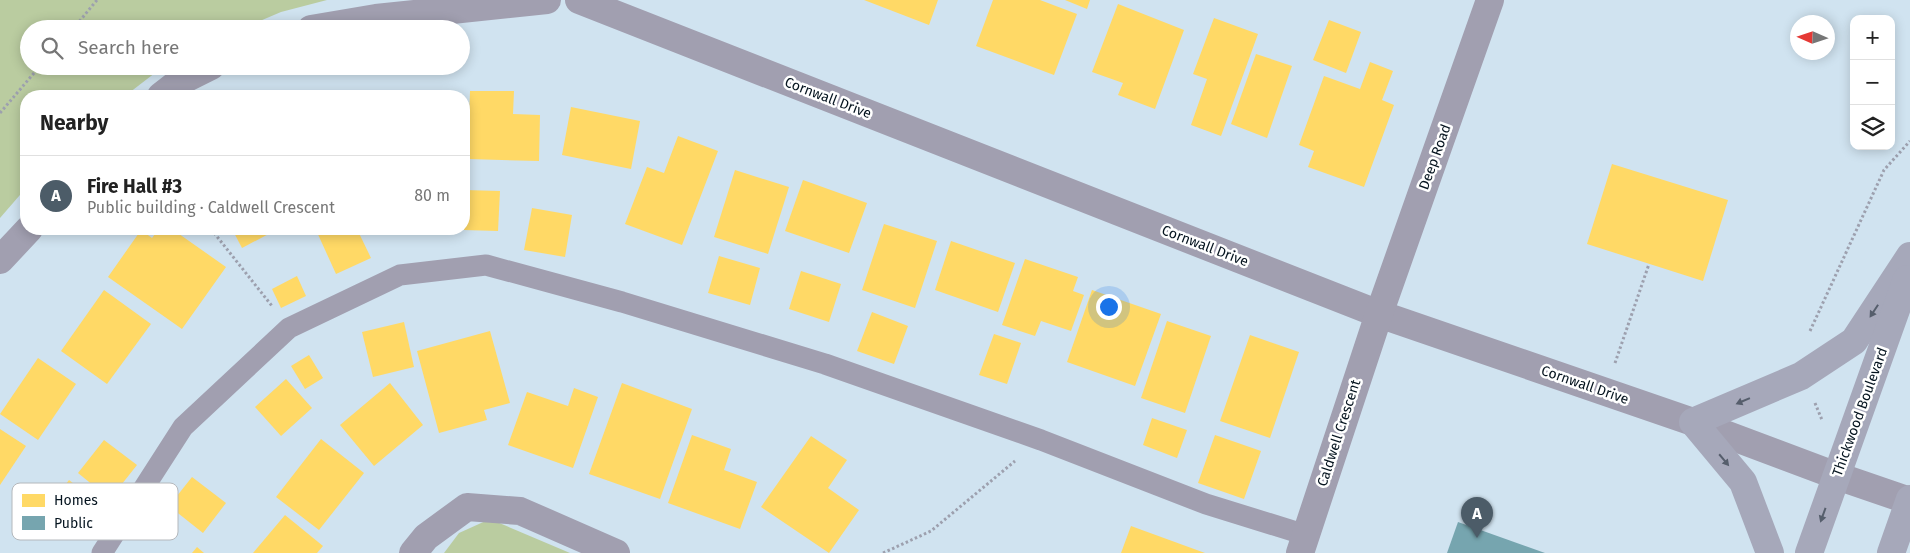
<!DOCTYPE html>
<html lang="en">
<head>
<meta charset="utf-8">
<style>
  body { margin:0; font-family:"Fira Sans",sans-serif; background:#f2f2f2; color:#222 }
  .controls { position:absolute; right:15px; top:15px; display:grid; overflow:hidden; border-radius:10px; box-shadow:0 2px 12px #0003 }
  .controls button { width:45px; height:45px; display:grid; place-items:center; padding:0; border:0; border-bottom:1px solid #e0e0e0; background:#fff; color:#222; font:25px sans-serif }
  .compass { position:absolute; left:1790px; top:15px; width:45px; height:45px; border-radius:50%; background:#fff; box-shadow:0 2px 12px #0003; rotate:273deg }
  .you { position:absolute; left:1108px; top:306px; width:18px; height:18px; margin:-12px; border:4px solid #fff; border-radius:50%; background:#1a73e8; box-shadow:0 0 0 8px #1a73e833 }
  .badge { display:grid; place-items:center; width:32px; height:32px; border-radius:50%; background:#4c5c68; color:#fff; font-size:16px; font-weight:700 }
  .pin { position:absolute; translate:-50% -41px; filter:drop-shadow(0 1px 2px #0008) }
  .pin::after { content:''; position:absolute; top:26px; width:18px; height:15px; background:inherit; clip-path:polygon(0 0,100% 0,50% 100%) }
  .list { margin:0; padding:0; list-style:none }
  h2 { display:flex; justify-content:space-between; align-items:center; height:65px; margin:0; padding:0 20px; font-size:21px }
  h2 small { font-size:16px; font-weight:400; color:#767676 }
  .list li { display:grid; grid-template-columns:32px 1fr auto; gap:15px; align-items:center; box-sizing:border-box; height:80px; padding:0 20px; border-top:1px solid #e0e0e0 }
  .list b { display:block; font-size:19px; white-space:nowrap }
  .list p { margin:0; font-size:16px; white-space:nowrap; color:#767676 }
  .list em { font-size:16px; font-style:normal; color:#767676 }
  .icon { flex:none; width:28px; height:28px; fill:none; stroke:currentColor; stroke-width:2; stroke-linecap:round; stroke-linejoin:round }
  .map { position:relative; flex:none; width:1910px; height:553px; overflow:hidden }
  .search { position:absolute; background:#fff; box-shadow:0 2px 12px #0003; left:20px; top:20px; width:450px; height:55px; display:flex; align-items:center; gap:12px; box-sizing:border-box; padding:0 18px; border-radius:28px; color:#767676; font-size:19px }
  .panel { position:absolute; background:#fff; box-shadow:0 2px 12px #0003; left:20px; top:90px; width:450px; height:145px; border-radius:20px }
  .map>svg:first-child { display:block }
  .green { fill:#bacca0 }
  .homes { fill:#ffd966 }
  .public { fill:#76a5af }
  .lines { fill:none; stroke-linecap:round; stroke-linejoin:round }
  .path { stroke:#9da0ae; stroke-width:3; stroke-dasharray:2.5 2.5; stroke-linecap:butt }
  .service { stroke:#a19fb0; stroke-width:21 }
  .minor { stroke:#a19fb0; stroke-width:28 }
  .tertiary { stroke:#a19fb0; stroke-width:28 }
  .secondary { stroke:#a6a8ba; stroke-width:28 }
  .oneway { fill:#565e6c }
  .labels { text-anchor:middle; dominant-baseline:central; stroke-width:5; stroke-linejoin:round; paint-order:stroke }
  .street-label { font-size:14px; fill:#05141f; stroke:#fff }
  .key { fill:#fff; stroke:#b4b8bc; stroke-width:1 }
  .key-label { font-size:14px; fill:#05141f }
</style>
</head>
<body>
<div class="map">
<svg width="1910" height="553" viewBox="0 0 1910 553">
  <rect width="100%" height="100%" fill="#d0e3f0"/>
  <g class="green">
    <polygon points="0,0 327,0 281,12 241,29 29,29 29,66 164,66 125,96 26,96 26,188 0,218"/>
    <polygon points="490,519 570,553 444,553 459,533"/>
  </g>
  <g class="homes">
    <polygon points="864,0 938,0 929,25"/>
    <polygon points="993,0 1040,0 1077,14 1054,75 976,46"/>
    <polygon points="1065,0 1090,0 1087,9"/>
    <polygon points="1118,4 1184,30 1155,109 1118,95 1123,83 1092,72"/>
    <polygon points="1214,18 1258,34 1221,136 1191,125 1207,79 1193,74"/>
    <polygon points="1329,20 1361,32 1346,73 1313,60"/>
    <polygon points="1256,54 1292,66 1267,138 1231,124"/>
    <polygon points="1370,62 1393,71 1382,100 1394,105 1364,187 1308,167 1314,151 1299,145 1324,76 1360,89"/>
    <rect x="420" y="91" width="35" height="5"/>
    <polygon points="470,91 514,91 513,114 540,115 539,161 468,159"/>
    <polygon points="571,107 640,121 631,169 562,155"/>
    <polygon points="678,136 718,151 682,245 625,224 647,167 664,173"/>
    <polygon points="1612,164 1728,200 1703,281 1587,244"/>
    <polygon points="735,170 789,187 768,254 714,237"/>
    <polygon points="803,180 867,203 849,253 785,231"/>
    <polygon points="464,190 500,191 498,231 464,230"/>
    <polygon points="532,208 572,215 565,257 524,250"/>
    <polygon points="884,224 937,241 915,308 862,290"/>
    <polygon points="159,229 172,229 226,267 182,329 108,277 141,230 152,238"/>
    <polygon points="232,229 278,229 242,248"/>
    <polygon points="319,229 357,229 371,258 336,274 316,230"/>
    <polygon points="951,241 1015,263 998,312 935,290"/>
    <polygon points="719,256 760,268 750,305 708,293"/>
    <polygon points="1025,259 1078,277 1073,291 1084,295 1071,331 1041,321 1035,336 1002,325"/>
    <polygon points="801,271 841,284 829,322 789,309"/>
    <polygon points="297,276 306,296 281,308 272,289"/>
    <polygon points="104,290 151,324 107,384 61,351"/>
    <polygon points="1092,290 1161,314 1135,386 1067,362"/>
    <polygon points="872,312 908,326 894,364 857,351"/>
    <polygon points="1167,321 1211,336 1185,413 1141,398"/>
    <polygon points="404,322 414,367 373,377 362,332"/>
    <polygon points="490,331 510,403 484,410 487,420 439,433 417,351"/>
    <polygon points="994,334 1021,343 1007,384 979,375"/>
    <polygon points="1250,335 1299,352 1270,438 1220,421"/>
    <polygon points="309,355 323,378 305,389 291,366"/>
    <polygon points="38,358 76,384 38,440 0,414"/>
    <polygon points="286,379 312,408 281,436 255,407"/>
    <polygon points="390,383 423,425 374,466 340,425"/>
    <polygon points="622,383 692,409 660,499 589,474"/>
    <polygon points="574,388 598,397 573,468 508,445 527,392 568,406"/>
    <polygon points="1152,418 1187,430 1177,458 1143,445"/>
    <polygon points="0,429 26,446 0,485"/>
    <polygon points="692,435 731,449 724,470 757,482 740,529 668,503"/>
    <polygon points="1215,435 1261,451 1244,499 1198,483"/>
    <polygon points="811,436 847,460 828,488 859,510 829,553 761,507"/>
    <polygon points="321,439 364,473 319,530 276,497"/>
    <polygon points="104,440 137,465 110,499 78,473"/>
    <polygon points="192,477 226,503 203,533 169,506"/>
    <polygon points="69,480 102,506 79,536 46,510"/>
    <polygon points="285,515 323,546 317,553 253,553"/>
    <polygon points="1131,526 1205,553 1121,553"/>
    <polygon points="197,547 204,553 192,553"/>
  </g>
  <polygon class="public" points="1458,522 1545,553 1447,553"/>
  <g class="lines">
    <g class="path">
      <polyline points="73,29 97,0"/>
      <polyline points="0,113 40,66"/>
      <polyline points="211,229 272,306"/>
      <polyline points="1810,331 1884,170 1910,141"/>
      <polyline points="1615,363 1649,264"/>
      <polyline points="1815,403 1822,420"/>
      <polyline points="883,553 931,531 1015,461"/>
    </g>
    <polyline class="service" points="102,553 183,427 289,328 400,275 486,265 622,302 825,364 1041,440 1206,504 1306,535"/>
    <g class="minor">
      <polyline points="579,0 1379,314 1693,422 1837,476"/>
      <polyline points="311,29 376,18 547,0"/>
      <polyline points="161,96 179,82 211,66"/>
      <polyline points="0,260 29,229"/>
      <polyline points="413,553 426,537 467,507 520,511 616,553"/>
      <polyline points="1300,553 1379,314 1490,0"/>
    </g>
    <polyline class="tertiary" points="1837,476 1910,501"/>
    <g class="secondary">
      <polyline points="1770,553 1743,482 1693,422 1801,376 1854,341 1910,256"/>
      <polyline points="1809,553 1907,279"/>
      <polyline points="1891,553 1910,499"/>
    </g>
  </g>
  <defs><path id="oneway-solid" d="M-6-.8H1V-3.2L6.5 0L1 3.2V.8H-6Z" transform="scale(1.25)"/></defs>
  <g class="oneway">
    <use href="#oneway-solid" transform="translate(1874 311) rotate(123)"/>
    <use href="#oneway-solid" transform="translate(1743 401) rotate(157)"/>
    <use href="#oneway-solid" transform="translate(1724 460) rotate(50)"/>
    <use href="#oneway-solid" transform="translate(1823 515) rotate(110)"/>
  </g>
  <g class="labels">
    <g class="street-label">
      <text transform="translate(828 98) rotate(21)">Cornwall Drive</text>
      <text transform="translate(1435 157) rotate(-70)">Deep Road</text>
      <text transform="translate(1205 246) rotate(21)">Cornwall Drive</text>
      <text transform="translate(1585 385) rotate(19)">Cornwall Drive</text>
      <text transform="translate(1860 412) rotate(-70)">Thickwood Boulevard</text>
      <text transform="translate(1339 433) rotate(-72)">Caldwell Crescent</text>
    </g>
  </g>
  <rect x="12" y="483" width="166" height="57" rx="8" class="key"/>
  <rect x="22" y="494" width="23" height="13" fill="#ffd966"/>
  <rect x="22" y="516" width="23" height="14" fill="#76a5af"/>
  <g class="key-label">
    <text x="54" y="505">Homes</text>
    <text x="54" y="528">Public</text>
  </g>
</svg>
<div class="controls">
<button>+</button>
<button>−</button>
<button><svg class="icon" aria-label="layers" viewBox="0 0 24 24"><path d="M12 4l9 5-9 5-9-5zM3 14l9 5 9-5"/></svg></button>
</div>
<svg class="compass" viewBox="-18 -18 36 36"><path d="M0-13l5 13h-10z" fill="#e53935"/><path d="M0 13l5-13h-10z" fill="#767676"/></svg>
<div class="you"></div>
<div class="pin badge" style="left:1477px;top:538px">A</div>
<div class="search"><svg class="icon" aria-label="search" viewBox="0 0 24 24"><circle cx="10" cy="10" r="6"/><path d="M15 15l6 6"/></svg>Search here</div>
<section class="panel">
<h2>Nearby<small></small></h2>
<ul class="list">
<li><span class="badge">A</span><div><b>Fire Hall #3</b><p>Public building · Caldwell Crescent</p></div><em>80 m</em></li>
</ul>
</section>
</div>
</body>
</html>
